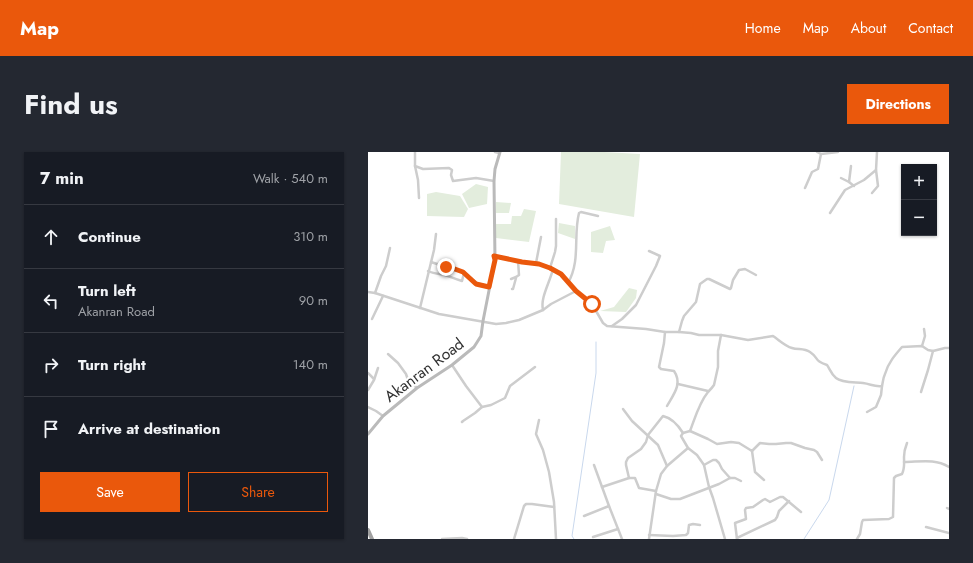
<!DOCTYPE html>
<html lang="en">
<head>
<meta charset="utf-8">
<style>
  body { margin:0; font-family:Jost,sans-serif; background:#242831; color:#f1f3f6 }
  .controls { position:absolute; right:12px; top:12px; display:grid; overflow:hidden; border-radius:0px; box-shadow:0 1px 3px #0004 }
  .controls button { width:36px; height:36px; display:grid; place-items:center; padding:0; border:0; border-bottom:1px solid #363941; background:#171b24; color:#f1f3f6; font:20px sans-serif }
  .stop { position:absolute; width:12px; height:12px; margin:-9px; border:3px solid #ea580c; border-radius:50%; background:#fff }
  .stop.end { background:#ea580c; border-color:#fff; box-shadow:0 1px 4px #0008 }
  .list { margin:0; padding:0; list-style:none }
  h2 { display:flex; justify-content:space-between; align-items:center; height:52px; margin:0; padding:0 16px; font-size:17px }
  h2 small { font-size:13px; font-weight:400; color:#9ea1a6 }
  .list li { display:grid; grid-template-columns:26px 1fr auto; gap:12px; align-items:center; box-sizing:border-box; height:64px; padding:0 16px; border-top:1px solid #363941 }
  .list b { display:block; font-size:15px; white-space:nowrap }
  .list p { margin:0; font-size:13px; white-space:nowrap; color:#9ea1a6 }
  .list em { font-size:13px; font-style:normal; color:#9ea1a6 }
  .actions { display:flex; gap:8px; padding:12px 16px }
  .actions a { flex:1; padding:9px 0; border:1px solid #ea580c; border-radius:0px; text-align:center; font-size:14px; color:#ea580c }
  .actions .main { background:#ea580c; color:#fff }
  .icon { flex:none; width:22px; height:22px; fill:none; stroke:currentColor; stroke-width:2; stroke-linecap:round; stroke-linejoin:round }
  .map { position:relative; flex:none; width:581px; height:387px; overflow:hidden; border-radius:0px }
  header { display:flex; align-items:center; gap:24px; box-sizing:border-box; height:56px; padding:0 20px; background:#ea580c; color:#fff }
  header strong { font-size:19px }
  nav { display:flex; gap:22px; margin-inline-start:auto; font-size:14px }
  .intro { display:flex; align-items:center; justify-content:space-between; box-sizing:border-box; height:96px; padding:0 24px }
  h1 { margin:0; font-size:28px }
  .button { padding:10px 18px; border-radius:0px; background:#ea580c; color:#fff; font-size:14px; font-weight:700 }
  main { display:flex; gap:24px; padding:0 24px }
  aside { flex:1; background:#171b24; border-radius:0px; box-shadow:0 1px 3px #0004 }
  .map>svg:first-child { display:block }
  .green { fill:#e3eddd }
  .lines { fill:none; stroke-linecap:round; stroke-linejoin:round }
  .stream { stroke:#c9d8ed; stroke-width:1 }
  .minor { stroke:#cdcdcd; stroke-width:2.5 }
  .secondary { stroke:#bababa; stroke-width:3 }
  .trunk { stroke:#a0a0a0; stroke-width:4 }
  .route { stroke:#ea580c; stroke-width:5 }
  .labels { text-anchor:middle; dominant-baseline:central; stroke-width:4; stroke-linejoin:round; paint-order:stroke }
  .street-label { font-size:16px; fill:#303030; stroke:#fff }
</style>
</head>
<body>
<header>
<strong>Map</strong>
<nav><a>Home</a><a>Map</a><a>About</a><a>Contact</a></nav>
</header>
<div class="intro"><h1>Find us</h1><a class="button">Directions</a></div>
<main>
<aside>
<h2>7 min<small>Walk · 540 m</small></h2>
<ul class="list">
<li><svg class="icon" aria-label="ahead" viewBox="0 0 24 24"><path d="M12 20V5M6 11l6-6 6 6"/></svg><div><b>Continue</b></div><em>310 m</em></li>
<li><svg class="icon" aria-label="left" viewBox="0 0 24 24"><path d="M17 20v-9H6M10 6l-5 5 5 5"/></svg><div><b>Turn left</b><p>Akanran Road</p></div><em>90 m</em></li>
<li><svg class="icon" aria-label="right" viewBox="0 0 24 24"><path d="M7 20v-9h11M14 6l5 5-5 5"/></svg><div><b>Turn right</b></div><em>140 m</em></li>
<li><svg class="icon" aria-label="arrive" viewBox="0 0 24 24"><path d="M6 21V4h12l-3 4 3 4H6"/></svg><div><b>Arrive at destination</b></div></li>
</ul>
<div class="actions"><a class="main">Save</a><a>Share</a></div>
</aside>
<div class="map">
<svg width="581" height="387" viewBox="0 0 581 387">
  <rect width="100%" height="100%" fill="#fff"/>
  <g class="green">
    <polygon points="193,0 236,0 272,2 266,65 191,52"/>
    <polygon points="108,32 120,35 119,52 101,56 94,42"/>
    <polygon points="68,40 92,44 100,57 96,65 59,64 59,42"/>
    <polygon points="128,50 143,51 141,61 128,61"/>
    <polygon points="156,57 168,59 161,90 128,86 128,72 143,72 144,64 153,64"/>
    <polygon points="191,71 207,74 207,87 190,81"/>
    <polygon points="242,74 247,88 238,89 235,101 223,100 223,80"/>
    <polygon points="261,136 269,138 268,146 258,160 232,159 246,155"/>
  </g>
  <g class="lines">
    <g class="stream">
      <polyline points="206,387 204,384 228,221 228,190"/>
      <polyline points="436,387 461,348 486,234"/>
    </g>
    <g class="minor">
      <polyline points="47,0 47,14 55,17 81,16 84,18 83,23 85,29 108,26 126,29"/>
      <polyline points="127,0 131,1"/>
      <polyline points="449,0 453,2"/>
      <polyline points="47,14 50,28 51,46"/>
      <polyline points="473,26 481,30 486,34"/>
      <polyline points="481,30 483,14"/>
      <polyline points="437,36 444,20 450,17 453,2 470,0"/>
      <polyline points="504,41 510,34 508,18"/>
      <polyline points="462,61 477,38 496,28 508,18 509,0"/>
      <path d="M 127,104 L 154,110 L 171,112 L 182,116 L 193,122 L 208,139 L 224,152 L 235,171 L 239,174 L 278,177 L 297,180 L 311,180 L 323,181 L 331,183 L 353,183 L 380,188 L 405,184 C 411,188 417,194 424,196 C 430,198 436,196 442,200 C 451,206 446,209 459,213 C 462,217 463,222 468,226 C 474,231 487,230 495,231 C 503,232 506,235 514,234 C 515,230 515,226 517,222 C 520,211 527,203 534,195 L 554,194 L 560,198 L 565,199 L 577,196 L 581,196"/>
      <polyline points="63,110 78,115 84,116 95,120 109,131 121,135"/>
      <polyline points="168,111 173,85"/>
      <polyline points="182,116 187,100 188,94 188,67"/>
      <path d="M 185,117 C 182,130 172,146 175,158 L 183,152 L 208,139"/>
      <path d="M 60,119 C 66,122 72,122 77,123 C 83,125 87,127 94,129 L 96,121"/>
      <polyline points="143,127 148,125 151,123 150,109"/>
      <path d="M 200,131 C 213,108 205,84 211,61 L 213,60 L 230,64"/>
      <polyline points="144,137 145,137 148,126"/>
      <polyline points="0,140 7,141 71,162 128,172 138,171 151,168 175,158"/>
      <polyline points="7,141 13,124 18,114 22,96"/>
      <polyline points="52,156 66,98 68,82"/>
      <polyline points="4,167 15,144"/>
      <polyline points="244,174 254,167 268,153 288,114 292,104 281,99"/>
      <path d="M 297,180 L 296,191 L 291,215 L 293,217 L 306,219 C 315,232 305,243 299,254"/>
      <polyline points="311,180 314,169 316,164 328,150 332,132 339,127 341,127 362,137 363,136 365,128 371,118 377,117 388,123"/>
      <polyline points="554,194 557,184 556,177"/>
      <polyline points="20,202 30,211 38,222 40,228 49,236"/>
      <polyline points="84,213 98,234 114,255"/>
      <polyline points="0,221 6,227"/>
      <polyline points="310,232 340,239"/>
      <polyline points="0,238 6,228 10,216"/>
      <polyline points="553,240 560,218 565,199"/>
      <polyline points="0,255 8,259 15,264"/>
      <polyline points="255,257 264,269 290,293 299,314"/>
      <polyline points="499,260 508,255 513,243 514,234"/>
      <polyline points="171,268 168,282 175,298 181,320 186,350 188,387"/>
      <polyline points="94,270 95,269 107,261 114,255 123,253 137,246 142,234 167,215"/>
      <polyline points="322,279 340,287 349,292 363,290 371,291 384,299 392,291 401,292 408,292 418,291 423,291 437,296 446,298 449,300 454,308"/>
      <polyline points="320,296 329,303 336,313 341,335 345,346 357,387"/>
      <polyline points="384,299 387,320 396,328"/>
      <path d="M 536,310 C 551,310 567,306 581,315"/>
      <polyline points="226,313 241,354 254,387"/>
      <polyline points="336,313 345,308 348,308 351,311 354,317 362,326"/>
      <path d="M 261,326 L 258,313 L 258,310 L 260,306 L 273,297 L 278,290 L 280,283 L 295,264 C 304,266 310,273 315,281"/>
      <polyline points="234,335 261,326 267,326 271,336 288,339"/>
      <polyline points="288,342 303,347 312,347 351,332 362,326 367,326 373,329"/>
      <polyline points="579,356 581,357"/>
      <polyline points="216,364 241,354"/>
      <polyline points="558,375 581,381"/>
      <polyline points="281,383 305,384 318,383 320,381 321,373 325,372 332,373"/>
      <polyline points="225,385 250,377"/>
      <polyline points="369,386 407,368 409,365 411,359 421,349"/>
      <polyline points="74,387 94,386 99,387"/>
      <polyline points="146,387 156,354 158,352 164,352 186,355"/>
      <path d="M 281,387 L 288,339 L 293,322 L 299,314 L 320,296 L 313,284 L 315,281 L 322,279 C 327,266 331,251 340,240 C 342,238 344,236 346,233 L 350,215 L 350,199 L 353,183"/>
      <polyline points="369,387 367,371 378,367 377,358 378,356 385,355 395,348 397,347 402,350 412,345 415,345 433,360"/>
      <path d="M 489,387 L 492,382 L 494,370 L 495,368 L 521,367 L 525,365 L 526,326 L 528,324 L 534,322 C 537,316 536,311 536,305 C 536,300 537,296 539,291"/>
    </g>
    <polyline class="secondary" points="0,282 15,264 49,236 84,213 106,195 113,184 115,169 127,108 126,29 127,17 132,0"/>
    <polyline class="trunk" points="0,378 4,387"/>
  </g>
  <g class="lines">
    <polyline class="route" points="78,115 84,116 95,120 108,132 121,135 127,108 126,104 154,110 171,112 182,116 193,122 208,139 224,152"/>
  </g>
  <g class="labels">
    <g class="street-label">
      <text transform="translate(56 218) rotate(-37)">Akanran Road</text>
    </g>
  </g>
</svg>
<div class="controls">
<button>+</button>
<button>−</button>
</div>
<div class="stop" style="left:224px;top:152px"></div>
<div class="stop end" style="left:78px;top:115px"></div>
</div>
</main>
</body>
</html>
